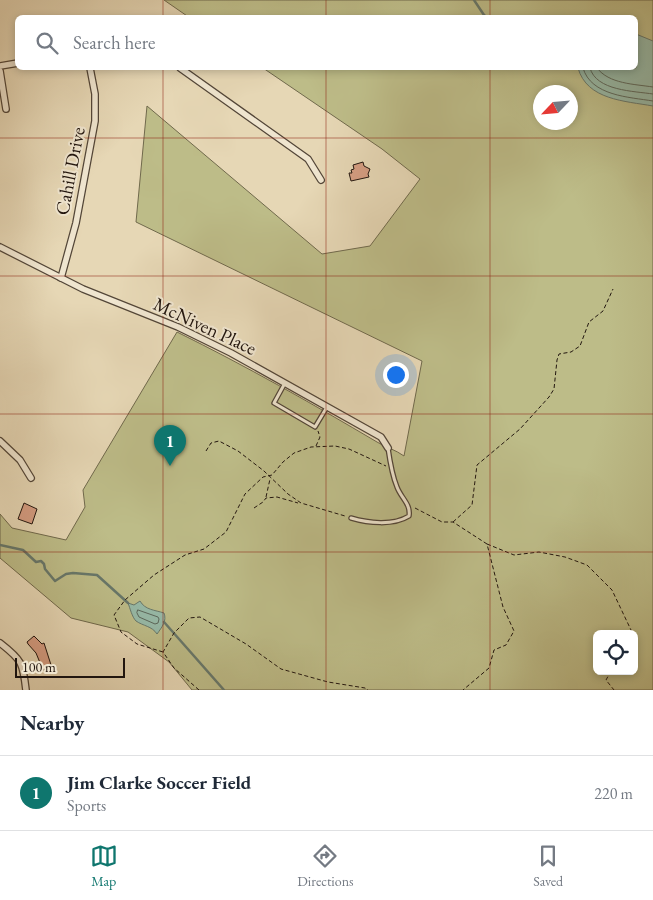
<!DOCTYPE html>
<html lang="en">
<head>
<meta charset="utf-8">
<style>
  body { margin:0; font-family:"EB Garamond",serif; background:#f6f6f7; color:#1f2937 }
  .controls { position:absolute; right:15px; bottom:15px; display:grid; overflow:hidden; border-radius:8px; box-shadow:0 2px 8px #0003 }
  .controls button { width:45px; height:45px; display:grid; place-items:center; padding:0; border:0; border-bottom:1px solid #e0e1e3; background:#fff; color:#1f2937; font:25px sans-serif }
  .compass { position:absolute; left:533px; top:85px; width:45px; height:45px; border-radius:50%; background:#fff; box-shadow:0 2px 8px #0003; rotate:244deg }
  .scale { position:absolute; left:15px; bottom:12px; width:110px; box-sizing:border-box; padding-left:5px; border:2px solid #22160f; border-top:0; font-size:14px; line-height:18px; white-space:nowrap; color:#22160f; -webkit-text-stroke:4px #efe5cf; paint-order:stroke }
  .you { position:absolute; left:395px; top:374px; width:18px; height:18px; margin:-12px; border:4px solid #fff; border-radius:50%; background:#1a73e8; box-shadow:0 0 0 8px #1a73e833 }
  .badge { display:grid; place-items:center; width:32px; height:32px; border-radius:50%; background:#0f766e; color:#fff; font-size:16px; font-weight:700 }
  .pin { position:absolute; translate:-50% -41px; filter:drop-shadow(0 1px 2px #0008) }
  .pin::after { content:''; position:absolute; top:26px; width:18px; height:15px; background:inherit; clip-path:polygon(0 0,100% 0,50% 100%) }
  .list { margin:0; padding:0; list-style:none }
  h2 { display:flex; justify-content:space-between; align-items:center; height:65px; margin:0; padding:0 20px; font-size:21px }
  h2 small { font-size:16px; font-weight:400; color:#747a83 }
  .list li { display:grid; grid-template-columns:32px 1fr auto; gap:15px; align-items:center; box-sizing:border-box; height:75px; padding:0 20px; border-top:1px solid #e0e1e3 }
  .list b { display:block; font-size:19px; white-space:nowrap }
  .list p { margin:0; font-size:16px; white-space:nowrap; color:#747a83 }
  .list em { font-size:16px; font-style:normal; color:#747a83 }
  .icon { flex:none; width:28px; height:28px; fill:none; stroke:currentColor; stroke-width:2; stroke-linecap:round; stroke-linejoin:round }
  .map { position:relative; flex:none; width:653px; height:690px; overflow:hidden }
  .search { position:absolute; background:#fff; box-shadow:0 2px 8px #0003; left:15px; right:15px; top:15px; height:55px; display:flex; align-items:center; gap:12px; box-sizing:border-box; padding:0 18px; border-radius:8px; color:#747a83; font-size:19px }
  .sheet { height:140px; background:#fff }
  nav { display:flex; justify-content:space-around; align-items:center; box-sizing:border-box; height:70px; border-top:1px solid #e0e1e3; background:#fff; font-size:14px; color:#747a83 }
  nav a { display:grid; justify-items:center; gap:2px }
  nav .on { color:#0f766e }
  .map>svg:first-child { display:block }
  .green { fill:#bdbc88; stroke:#70694c; fill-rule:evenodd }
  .water { fill:#97baa8; stroke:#68786b }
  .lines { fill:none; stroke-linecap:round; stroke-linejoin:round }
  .shore { stroke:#5c685c; stroke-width:1 }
  .stream { stroke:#68786b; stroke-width:2.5 }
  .building { fill:#d69e83; stroke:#22160f }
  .service-casing { stroke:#534638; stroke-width:5.5 }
  .minor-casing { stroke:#534638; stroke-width:8 }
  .path { stroke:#22160f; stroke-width:1; stroke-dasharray:4 2.5; stroke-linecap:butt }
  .service { stroke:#efe5cf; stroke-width:3 }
  .minor { stroke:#efe5cf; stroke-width:5.5 }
  .grid { fill:none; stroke:#8f2418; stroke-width:1; stroke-opacity:0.55 }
  .labels { text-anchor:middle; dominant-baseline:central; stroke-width:4; stroke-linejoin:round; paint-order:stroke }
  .street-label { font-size:19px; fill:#22160f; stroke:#efe5cf }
</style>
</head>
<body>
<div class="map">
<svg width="653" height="690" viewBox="0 0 653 690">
  <rect width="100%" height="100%" fill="#e6d7b5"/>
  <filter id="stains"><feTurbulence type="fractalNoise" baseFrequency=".004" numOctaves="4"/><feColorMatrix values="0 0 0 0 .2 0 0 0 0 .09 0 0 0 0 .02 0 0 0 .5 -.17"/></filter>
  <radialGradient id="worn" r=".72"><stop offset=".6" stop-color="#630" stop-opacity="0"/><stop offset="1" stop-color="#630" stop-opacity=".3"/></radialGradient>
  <path class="green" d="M 164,0 L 653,0 L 653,690 L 192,690 L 169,662 L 128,632 L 71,618 L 0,558 L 0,514 L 12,528 L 66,540 L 85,507 L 83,490 L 177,332 C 246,366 311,403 377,442 C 385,447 396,450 404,456 L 422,361 L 136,222 L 147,106 L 322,254 L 370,246 L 420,179 L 382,149 L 263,68 L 636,68 L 636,18 L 190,18 ZM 540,92 L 570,92 L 570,122 L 540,122 ZM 597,634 L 634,634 L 634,671 L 597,671 Z"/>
  <g class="water">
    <path d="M 636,34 L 653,41 L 653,106 C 625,101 587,100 578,68 L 636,68 Z"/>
    <path d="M 140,601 C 145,610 155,610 164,613 C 167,621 162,627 157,634 C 152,626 143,626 136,621 C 132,617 130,608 128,603 L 134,605 Z"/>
  </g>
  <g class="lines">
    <g class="shore">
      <path d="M 583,68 C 591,96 629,97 653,101"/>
      <path d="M 590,68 C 596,91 634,91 653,94"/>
      <path d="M 597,68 C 609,84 634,84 653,87"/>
      <polygon points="138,610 158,617 159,619 158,623 155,624 139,617 137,613"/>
    </g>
    <g class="stream">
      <polyline points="474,0 484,15 488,18"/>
      <polyline points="0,545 23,550 36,562 41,561 44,564 45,569 55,581 66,574 73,573 97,575 128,603"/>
      <polyline points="164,622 224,690"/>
    </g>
  </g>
  <g class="building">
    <polygon points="363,162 364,166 370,169 368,174 369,177 351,181 349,173 352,173 351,170 354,169 353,165"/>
    <polygon points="24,503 37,509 32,524 18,519"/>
    <polygon points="34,636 42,644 44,643 52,668 43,670 36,653 28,644 27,642"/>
  </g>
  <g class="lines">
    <g class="service-casing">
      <g id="service">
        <polyline points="285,383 274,403 315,427 327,407"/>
        <path d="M 351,518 C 368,523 393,526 409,516 C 411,504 401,498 397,487 C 392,475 390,462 388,448"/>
      </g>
    </g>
    <g class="minor-casing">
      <g id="minor">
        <polyline points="0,66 18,63"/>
        <polyline points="180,68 308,159 321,180"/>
        <polyline points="0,71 6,109"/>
        <polyline points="0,247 83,289 178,327 231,353 381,437 388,448"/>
        <polyline points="61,278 76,223 95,121 95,94 90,68"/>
        <polyline points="0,441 20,460 31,478"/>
        <path d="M 0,643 C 22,660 23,663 26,690"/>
      </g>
    </g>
    <g class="path">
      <polyline points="316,446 320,437 318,431"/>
      <polyline points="206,451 211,443 219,441 238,451 264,471 288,494 301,503 345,516"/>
      <polyline points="266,497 270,479"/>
      <polyline points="254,508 263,502 266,498 277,497 298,503"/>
      <polyline points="415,508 442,522 453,522 487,544 503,607 514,631 506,645 494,650 489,668 463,690"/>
      <polyline points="453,522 472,505 477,465 520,429 549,397 554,389 557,360 559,354 571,352 580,346 589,322 603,311 613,289"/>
      <polyline points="487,544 514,555 539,552 565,557 587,565 612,590 631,630 629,634"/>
      <polyline points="163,652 137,644 121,632 114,615 125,600 154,575 185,555 204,549 226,532 245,494 263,477 272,475 283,462 294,453 311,447 335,446 349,449 386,466"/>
      <polyline points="611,671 606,680 614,690"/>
      <polyline points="199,690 174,668 163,652 174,633 189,618 200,617 246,644 281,669 328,682 365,688 368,690"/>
    </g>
    <use href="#service" class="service"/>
    <use href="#minor" class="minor"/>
  </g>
  <path class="grid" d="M 163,0 L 163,18M 326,0 L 326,18M 490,0 L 490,18M 163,68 L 163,690M 326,68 L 326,690M 490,68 L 490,690M 0,138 L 653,138M 0,276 L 653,276M 0,414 L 653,414M 0,552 L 653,552"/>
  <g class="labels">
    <g class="street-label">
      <text transform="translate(70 171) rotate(-79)">Cahill Drive</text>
      <text transform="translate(205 326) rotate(25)">McNiven Place</text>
    </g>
  </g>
  <rect width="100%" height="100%" filter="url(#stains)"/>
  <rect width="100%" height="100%" fill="url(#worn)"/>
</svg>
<div class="controls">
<button><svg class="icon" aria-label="locate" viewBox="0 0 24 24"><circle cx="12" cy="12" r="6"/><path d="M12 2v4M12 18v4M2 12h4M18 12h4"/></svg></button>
</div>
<svg class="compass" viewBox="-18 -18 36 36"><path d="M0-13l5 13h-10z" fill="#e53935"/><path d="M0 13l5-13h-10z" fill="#747a83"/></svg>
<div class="scale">100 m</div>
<div class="you"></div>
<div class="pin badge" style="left:170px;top:466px">1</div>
<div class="search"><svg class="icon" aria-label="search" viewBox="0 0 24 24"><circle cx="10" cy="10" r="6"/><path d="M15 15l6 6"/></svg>Search here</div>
</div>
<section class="sheet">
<h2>Nearby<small></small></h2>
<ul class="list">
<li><span class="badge">1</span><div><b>Jim Clarke Soccer Field</b><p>Sports</p></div><em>220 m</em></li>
</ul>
</section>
<nav>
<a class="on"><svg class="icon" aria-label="map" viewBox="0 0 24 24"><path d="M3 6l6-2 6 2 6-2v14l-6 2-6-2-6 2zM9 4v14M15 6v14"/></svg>Map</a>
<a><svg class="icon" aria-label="directions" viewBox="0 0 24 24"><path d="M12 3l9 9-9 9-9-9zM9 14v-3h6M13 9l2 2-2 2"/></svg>Directions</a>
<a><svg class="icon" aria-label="saved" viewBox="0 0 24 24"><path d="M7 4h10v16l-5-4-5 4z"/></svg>Saved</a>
</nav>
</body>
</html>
